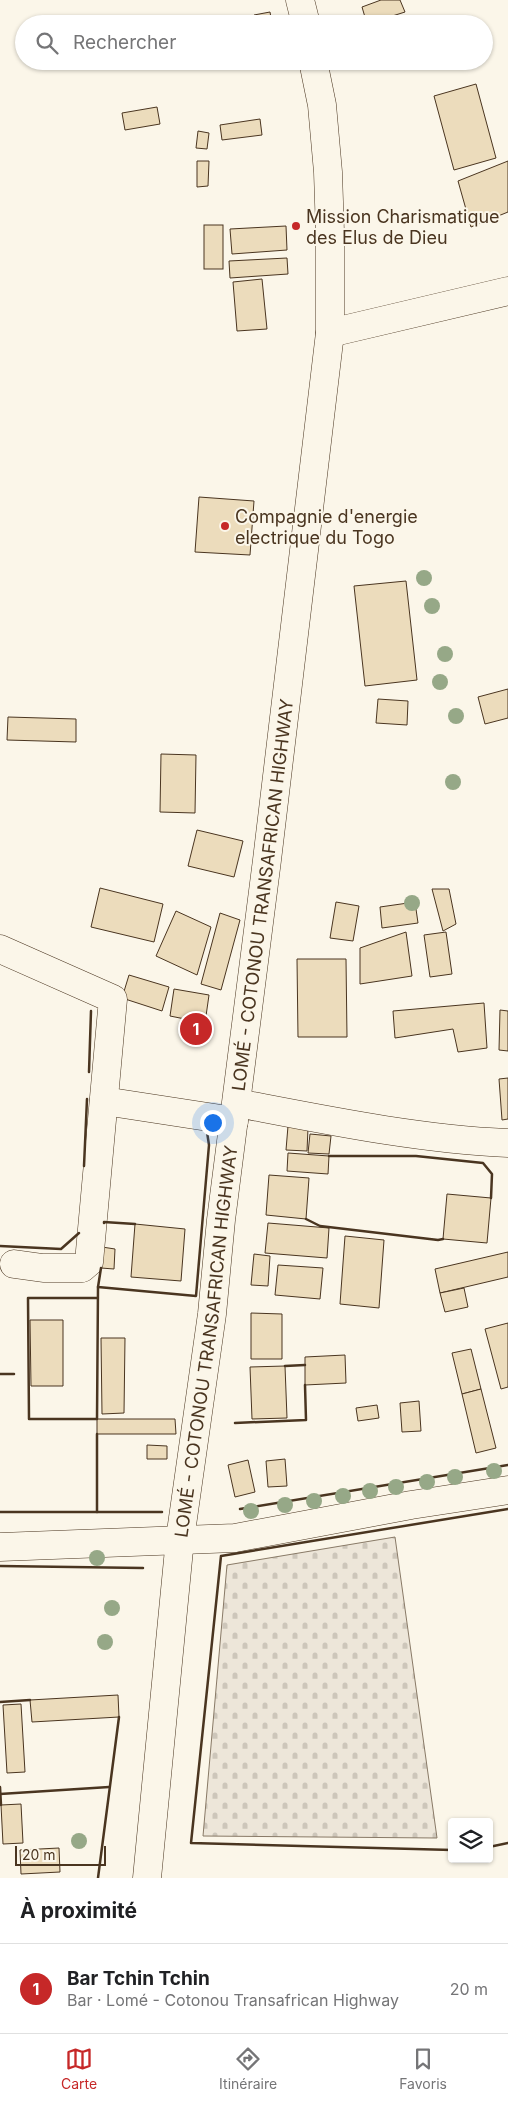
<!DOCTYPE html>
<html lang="fr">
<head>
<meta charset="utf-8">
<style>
  body { margin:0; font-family:Inter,sans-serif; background:#f6f6f6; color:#202124 }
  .controls { position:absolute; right:15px; bottom:15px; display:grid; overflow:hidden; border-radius:5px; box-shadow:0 1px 4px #0004 }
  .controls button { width:45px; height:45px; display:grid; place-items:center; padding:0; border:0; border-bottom:1px solid #e0e0e0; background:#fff; color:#202124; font:25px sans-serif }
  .scale { position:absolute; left:15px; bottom:12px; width:91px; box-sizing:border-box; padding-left:5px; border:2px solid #4a3520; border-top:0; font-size:14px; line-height:18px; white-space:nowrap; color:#4a3520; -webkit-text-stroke:4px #fbf6e9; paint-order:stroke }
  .you { position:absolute; left:212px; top:1122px; width:18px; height:18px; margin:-12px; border:4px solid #fff; border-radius:50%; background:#1a73e8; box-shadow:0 0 0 8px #1a73e833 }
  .badge { display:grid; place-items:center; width:32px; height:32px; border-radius:50%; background:#c62828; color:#fff; font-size:16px; font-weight:700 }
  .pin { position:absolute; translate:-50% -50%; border:2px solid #fff; box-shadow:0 1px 5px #0006 }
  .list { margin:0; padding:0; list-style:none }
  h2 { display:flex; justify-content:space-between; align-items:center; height:65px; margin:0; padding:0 20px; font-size:21px }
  h2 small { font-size:16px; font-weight:400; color:#757577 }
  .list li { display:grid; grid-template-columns:32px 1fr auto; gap:15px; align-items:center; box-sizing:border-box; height:90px; padding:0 20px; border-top:1px solid #e0e0e0 }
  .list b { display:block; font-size:19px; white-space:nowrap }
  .list p { margin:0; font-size:16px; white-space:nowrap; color:#757577 }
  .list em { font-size:16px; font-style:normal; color:#757577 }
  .icon { flex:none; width:28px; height:28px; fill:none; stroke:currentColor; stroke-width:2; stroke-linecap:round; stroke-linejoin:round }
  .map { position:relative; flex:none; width:508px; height:1878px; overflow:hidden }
  .search { position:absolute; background:#fff; box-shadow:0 1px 4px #0004; left:15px; right:15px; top:15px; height:55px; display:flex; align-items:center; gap:12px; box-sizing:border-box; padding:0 18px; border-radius:28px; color:#757577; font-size:19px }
  .sheet { height:155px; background:#fff }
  nav { display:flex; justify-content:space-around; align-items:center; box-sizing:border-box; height:70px; border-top:1px solid #e0e0e0; background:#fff; font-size:14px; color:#757577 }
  nav a { display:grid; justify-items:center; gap:2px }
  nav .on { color:#c62828 }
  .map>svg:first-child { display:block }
  .cemetery { fill:url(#cemetery-stones); stroke:#887966 }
  .building { fill:#ecdcbc; stroke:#4a3520 }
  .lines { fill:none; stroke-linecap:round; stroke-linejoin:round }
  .minor-casing { stroke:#4a3520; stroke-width:29 }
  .trunk-casing { stroke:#4a3520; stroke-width:29 }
  .minor { stroke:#fbf6e9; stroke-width:28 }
  .trunk { stroke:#fbf6e9; stroke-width:28 }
  .wall { stroke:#4a3520; stroke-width:2.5 }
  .tree { fill:#96a887 }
  .poi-dot { fill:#c62828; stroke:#fbf6e9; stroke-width:2 }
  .labels { text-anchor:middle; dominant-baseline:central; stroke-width:4; stroke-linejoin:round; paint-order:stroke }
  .poi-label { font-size:18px; fill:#4a3520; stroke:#fbf6e9; text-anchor:start }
  .street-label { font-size:18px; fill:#4a3520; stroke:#fbf6e9 }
</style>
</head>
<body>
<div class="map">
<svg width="508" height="1878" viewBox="0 0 508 1878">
  <defs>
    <pattern id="cemetery-stones" width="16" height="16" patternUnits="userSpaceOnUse" patternTransform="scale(1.25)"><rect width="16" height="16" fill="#ede6d9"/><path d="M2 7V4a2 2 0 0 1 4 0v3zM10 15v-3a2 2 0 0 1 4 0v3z" fill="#cdc6ba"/></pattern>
  </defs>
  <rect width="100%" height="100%" fill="#fbf6e9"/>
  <polygon class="cemetery" points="395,1537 437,1838 203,1836 227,1565"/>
  <g class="building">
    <polygon points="381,0 400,0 405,12 367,24 362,7"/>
    <polygon points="270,12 272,24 255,24 254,15"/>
    <polygon points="476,84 496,158 454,170 434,96"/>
    <polygon points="157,107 160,124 125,130 122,113"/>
    <polygon points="260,119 262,135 222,140 220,125"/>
    <polygon points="198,131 209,133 207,149 196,148"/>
    <polygon points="197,161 209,161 208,186 197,187"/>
    <polygon points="508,161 508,212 471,227 458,181"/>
    <rect x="204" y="225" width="19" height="44"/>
    <polygon points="286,226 287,250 232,254 230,229"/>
    <polygon points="287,258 288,274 230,278 229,261"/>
    <polygon points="262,279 267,329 237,331 233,282"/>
    <polygon points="199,497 254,501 250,555 195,552"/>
    <polygon points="406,581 417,680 365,686 354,586"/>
    <polygon points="508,689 508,718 485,724 478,697"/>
    <polygon points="378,699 408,701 407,725 376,723"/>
    <polygon points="8,717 76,719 76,742 7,740"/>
    <polygon points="161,754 196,755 195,813 160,812"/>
    <polygon points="197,830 243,841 234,877 188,866"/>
    <polygon points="100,888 163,904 154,942 91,927"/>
    <polygon points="432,889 449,889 456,924 443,931"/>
    <polygon points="336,902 359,906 353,941 330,938"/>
    <polygon points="415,902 418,923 382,928 380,907"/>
    <polygon points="176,911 211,927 197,975 156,956"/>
    <polygon points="220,913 240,920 221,990 201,984"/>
    <polygon points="406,932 412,976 360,984 360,948"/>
    <polygon points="446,932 452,974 430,977 424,935"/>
    <polygon points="297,959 346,959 347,1037 298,1037"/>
    <polygon points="129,975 169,987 162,1011 122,998"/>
    <polygon points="174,989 209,995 205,1023 170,1016"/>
    <polygon points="484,1003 487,1048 458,1052 453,1029 395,1038 393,1011"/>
    <polygon points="500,1010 508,1011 508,1051 499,1050"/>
    <polygon points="508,1078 508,1119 502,1120 499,1079"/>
    <polygon points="288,1126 308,1128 307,1151 286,1150"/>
    <polygon points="310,1134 331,1136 329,1154 308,1153"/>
    <polygon points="288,1153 329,1156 328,1174 287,1171"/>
    <polygon points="269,1175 309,1178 306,1219 266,1215"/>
    <polygon points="447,1194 491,1198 487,1243 443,1239"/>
    <polygon points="268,1223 329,1228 327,1258 265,1253"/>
    <polygon points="135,1224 185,1229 181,1281 131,1277"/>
    <polygon points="345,1236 384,1240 379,1308 340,1304"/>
    <polygon points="102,1247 115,1249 114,1269 101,1268"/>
    <polygon points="508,1252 508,1277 440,1293 435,1269"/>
    <polygon points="254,1254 270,1256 268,1286 251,1285"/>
    <polygon points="278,1265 323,1268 320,1299 275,1295"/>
    <polygon points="464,1288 468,1307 445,1312 440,1293"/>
    <polygon points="251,1313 282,1314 282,1359 251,1359"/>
    <polygon points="30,1320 63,1320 63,1386 31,1386"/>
    <polygon points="508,1323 508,1387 501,1389 485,1329"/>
    <polygon points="101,1338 125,1338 124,1413 102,1414"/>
    <polygon points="471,1349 481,1389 462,1394 452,1353"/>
    <polygon points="345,1355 346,1383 305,1385 305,1357"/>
    <polygon points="285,1366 287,1418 252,1419 250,1367"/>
    <polygon points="481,1389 496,1448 476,1453 462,1394"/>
    <polygon points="419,1401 421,1431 402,1432 400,1403"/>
    <polygon points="377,1405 379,1418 358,1421 356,1408"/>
    <polygon points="97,1419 175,1419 176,1434 97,1434"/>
    <polygon points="147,1445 167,1446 167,1459 147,1459"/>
    <polygon points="285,1459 287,1486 268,1487 266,1461"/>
    <polygon points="248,1460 255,1492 235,1497 228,1465"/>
    <polygon points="118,1695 119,1717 32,1722 30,1700"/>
    <polygon points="21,1704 25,1772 7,1773 3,1705"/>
    <polygon points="21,1804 23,1843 3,1844 1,1805"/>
    <polygon points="59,1848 60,1872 21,1874 20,1850"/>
  </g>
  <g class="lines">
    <g class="minor-casing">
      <g id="minor">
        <polyline points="330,333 508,291"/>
        <polyline points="0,949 113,999 89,1262 82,1268 43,1268 14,1264"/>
        <polyline points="104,1101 234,1121"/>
        <path d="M 237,1103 C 326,1120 417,1139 508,1143"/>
        <polyline points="0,1547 235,1538 411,1505 508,1490"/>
      </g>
    </g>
    <g class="trunk-casing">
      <g id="trunk">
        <polyline points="300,0 306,24"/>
        <path id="s1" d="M 147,1878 L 180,1539 L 212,1314 L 221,1220 L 267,860 L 330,333 L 330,232 L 328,172 L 322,105 L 313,61"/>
      </g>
    </g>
    <use href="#minor" class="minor"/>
    <use href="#trunk" class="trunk"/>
    <g class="wall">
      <polyline points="89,1072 91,1011"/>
      <polyline points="329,1156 416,1156 483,1163 492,1174 491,1198"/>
      <polyline points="84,1166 87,1099"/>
      <polyline points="306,1219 320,1226 438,1240 443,1239"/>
      <polyline points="104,1223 104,1222 135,1224"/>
      <polyline points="0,1246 61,1249 79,1233"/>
      <polyline points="101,1268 98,1287 196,1296 209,1145 207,1132 204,1129"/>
      <polyline points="97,1298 28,1298 29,1419 97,1419 98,1287"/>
      <polyline points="285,1366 305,1365"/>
      <polyline points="0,1374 14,1374"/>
      <polyline points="235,1423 306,1420 305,1385"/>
      <polyline points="97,1434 97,1512 162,1512"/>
      <polyline points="240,1509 508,1465"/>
      <polyline points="0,1512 97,1512"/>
      <polyline points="0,1566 143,1568"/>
      <polyline points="0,1702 30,1700"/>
      <polyline points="0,1787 1,1805"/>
      <polyline points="0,1794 109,1787"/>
      <polyline points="489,1847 508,1843"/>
      <polyline points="452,1850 191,1843 221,1556 508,1509"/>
      <polyline points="98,1878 119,1717"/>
    </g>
  </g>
  <g class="tree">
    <circle cx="424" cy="578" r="8"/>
    <circle cx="432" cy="606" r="8"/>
    <circle cx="445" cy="654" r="8"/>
    <circle cx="440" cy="682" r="8"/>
    <circle cx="456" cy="716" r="8"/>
    <circle cx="453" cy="782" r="8"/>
    <circle cx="412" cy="903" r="8"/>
    <circle cx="494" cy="1471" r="8"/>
    <circle cx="455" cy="1477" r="8"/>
    <circle cx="427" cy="1482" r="8"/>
    <circle cx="396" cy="1487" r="8"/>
    <circle cx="370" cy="1491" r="8"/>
    <circle cx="343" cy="1496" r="8"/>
    <circle cx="314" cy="1501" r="8"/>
    <circle cx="285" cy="1505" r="8"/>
    <circle cx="251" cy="1511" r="8"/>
    <circle cx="97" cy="1558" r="8"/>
    <circle cx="112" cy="1608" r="8"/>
    <circle cx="105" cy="1642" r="8"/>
    <circle cx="79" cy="1841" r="8"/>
  </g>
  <g class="poi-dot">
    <circle cx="296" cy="226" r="5"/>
    <circle cx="225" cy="526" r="5"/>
  </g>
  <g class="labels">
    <g class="poi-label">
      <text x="306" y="216">Mission Charismatique<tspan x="306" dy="21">des Elus de Dieu</tspan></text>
      <text x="235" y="516">Compagnie d'energie<tspan x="235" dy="21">electrique du Togo</tspan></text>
    </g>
    <g class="street-label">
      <text stroke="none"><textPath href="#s1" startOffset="990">LOMÉ - COTONOU TRANSAFRICAN HIGHWAY</textPath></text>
      <text stroke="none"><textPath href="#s1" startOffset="540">LOMÉ - COTONOU TRANSAFRICAN HIGHWAY</textPath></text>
    </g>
  </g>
</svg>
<div class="controls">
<button><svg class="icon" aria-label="layers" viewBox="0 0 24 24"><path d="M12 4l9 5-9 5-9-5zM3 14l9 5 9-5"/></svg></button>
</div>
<div class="scale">20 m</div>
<div class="you"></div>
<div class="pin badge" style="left:196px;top:1029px">1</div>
<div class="search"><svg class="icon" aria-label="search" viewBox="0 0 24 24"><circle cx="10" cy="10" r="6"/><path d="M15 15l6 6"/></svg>Rechercher</div>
</div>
<section class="sheet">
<h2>À proximité<small></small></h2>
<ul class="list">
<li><span class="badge">1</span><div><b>Bar Tchin Tchin</b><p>Bar · Lomé - Cotonou Transafrican Highway</p></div><em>20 m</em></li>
</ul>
</section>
<nav>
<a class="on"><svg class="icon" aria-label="map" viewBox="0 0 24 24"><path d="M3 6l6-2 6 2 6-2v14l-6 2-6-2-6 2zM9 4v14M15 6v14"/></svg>Carte</a>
<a><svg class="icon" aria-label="directions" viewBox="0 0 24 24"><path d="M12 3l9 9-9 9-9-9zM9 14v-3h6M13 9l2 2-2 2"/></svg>Itinéraire</a>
<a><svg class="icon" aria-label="saved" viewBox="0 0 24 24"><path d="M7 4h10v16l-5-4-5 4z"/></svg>Favoris</a>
</nav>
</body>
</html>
